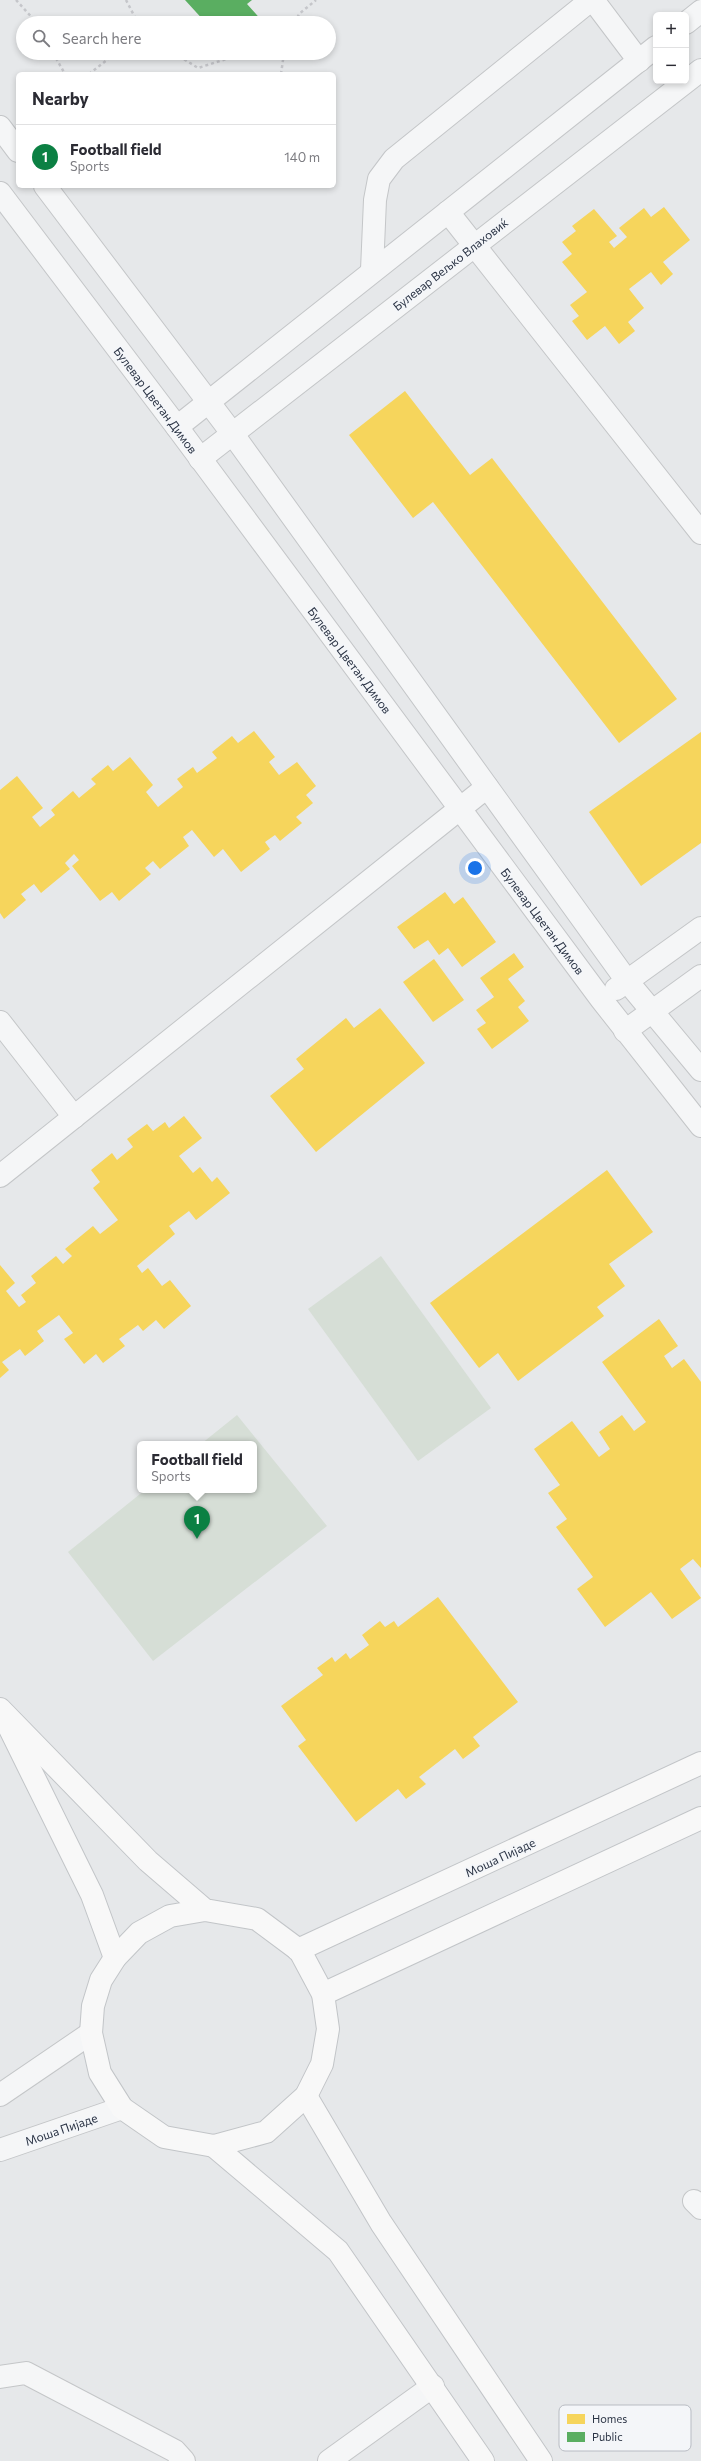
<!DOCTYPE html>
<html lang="en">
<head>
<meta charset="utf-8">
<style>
  body { margin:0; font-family:Commissioner,sans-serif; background:#f7f7f7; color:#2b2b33 }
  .controls { position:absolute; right:12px; top:12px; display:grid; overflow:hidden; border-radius:6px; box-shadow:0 2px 6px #0003 }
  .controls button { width:36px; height:36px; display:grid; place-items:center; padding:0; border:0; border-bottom:1px solid #e1e1e2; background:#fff; color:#2b2b33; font:20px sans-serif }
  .you { position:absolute; left:475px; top:868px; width:14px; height:14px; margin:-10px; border:3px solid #fff; border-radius:50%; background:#1a73e8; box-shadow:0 0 0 6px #1a73e833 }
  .badge { display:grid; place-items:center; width:26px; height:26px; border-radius:50%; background:#0b8043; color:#fff; font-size:13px; font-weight:700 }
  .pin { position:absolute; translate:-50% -33px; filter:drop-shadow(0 1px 2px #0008) }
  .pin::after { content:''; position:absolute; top:21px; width:14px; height:12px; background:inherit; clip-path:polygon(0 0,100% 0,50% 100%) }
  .popup { position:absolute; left:137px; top:1441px; width:120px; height:52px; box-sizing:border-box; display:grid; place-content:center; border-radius:6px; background:#fff; filter:drop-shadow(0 1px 3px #0005); font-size:13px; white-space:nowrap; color:#7c7c81 }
  .popup b { font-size:15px; color:#2b2b33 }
  .popup::after { content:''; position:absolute; left:50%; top:100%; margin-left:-8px; border:8px solid transparent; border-top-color:#fff }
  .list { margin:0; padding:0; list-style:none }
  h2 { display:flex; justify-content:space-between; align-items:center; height:52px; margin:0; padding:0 16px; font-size:17px }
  h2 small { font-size:13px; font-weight:400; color:#7c7c81 }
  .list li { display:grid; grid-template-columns:26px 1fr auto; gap:12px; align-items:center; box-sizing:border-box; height:64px; padding:0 16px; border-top:1px solid #e1e1e2 }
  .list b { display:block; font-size:15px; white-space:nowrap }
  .list p { margin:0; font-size:13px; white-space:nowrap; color:#7c7c81 }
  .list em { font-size:13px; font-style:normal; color:#7c7c81 }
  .icon { flex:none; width:22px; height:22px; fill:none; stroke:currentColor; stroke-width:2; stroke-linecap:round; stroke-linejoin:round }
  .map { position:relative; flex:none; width:701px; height:2461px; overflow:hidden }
  .search { position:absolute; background:#fff; box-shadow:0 2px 6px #0003; left:16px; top:16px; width:320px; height:44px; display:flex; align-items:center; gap:10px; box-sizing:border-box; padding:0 14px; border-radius:22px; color:#7c7c81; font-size:15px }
  .panel { position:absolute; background:#fff; box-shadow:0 2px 6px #0003; left:16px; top:72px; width:320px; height:116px; border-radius:6px }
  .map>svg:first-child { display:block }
  .green { fill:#d6ded6 }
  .homes { fill:#f6d55c }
  .public { fill:#5aae61 }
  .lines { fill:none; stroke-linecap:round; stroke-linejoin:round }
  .minor-casing { stroke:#c4c6c8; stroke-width:24 }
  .major-casing { stroke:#c2c5c8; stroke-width:24 }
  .path { stroke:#c5c6ca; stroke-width:2.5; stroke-dasharray:3 3; stroke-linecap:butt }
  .minor { stroke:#f5f6f7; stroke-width:22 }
  .major { stroke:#f8f8f8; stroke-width:22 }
  .labels { text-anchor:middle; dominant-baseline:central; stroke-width:4; stroke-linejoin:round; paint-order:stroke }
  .street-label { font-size:12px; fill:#2b3445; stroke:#f4f6f9 }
  .key { fill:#f4f6f9; stroke:#b8bcc3; stroke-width:1 }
  .key-label { font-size:11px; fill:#2b3445 }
</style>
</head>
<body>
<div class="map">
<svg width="701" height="2461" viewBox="0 0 701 2461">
  <rect width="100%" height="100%" fill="#e6e8ea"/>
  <g class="green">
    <polygon points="381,1256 491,1408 418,1461 308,1309"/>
    <polygon points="237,1415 327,1526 153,1661 68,1552 145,1490 254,1490 254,1444 201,1444"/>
  </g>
  <g class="homes">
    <polygon points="664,207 690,240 663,262 673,274 661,285 651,272 629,289 644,308 628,322 635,331 619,344 605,326 587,340 572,321 579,316 570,305 587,292 562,262 572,254 562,242 576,231 572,226 594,209 617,236 609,242 614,248 627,237 619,228 644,208 651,217"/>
    <polygon points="405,391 470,475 492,458 677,699 619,743 433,502 413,518 349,435"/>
    <polygon points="254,731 275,757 269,762 279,775 297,762 316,786 306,795 313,803 296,817 302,823 280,841 275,835 265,842 270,849 241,872 223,849 214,857 192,830 183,837 189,846 160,869 153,861 145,868 151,874 119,901 112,892 100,901 72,866 79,860 74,854 65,863 70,869 41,893 34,884 21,894 26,900 4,919 0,913 0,790 17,776 43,808 32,817 40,827 55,815 51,810 73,791 79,798 96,784 91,779 108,765 113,771 130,757 153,785 146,792 158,807 183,787 177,779 193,767 197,773 217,758 212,752 232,736 238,743"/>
    <polygon points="701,732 701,843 641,886 589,812"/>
    <polygon points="445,892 454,904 463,897 496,942 462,967 448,948 439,955 428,940 414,949 397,927"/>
    <polygon points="514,953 524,967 508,979 525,1001 518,1007 529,1021 492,1049 477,1029 486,1023 476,1010 494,997 480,978"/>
    <polygon points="434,959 464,1000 433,1022 403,982"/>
    <polygon points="380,1008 425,1063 316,1152 270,1096 304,1069 296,1059 346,1018 354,1028"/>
    <polygon points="184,1116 202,1138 179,1156 193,1173 200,1167 212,1182 217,1177 230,1193 196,1220 189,1211 169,1226 175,1234 137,1266 142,1273 148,1268 162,1286 170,1280 191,1306 164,1329 156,1320 143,1331 138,1325 119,1339 125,1346 103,1363 96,1354 84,1364 64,1339 73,1333 59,1315 37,1331 44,1341 25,1356 20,1349 2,1362 9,1370 0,1378 0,1265 15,1283 6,1291 19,1307 26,1302 21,1295 36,1283 31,1276 56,1256 63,1264 72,1256 65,1249 93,1226 100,1234 118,1220 93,1188 100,1182 91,1170 112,1153 117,1160 133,1147 127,1139 147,1124 153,1131 165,1122 169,1128"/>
    <polygon points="607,1170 653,1232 609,1264 625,1286 597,1307 604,1316 518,1381 498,1353 479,1368 430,1303"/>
    <polygon points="659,1319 678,1346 664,1356 672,1368 684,1359 701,1382 701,1568 693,1559 680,1569 701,1598 672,1619 651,1592 605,1627 577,1589 593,1577 556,1527 567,1519 548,1493 560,1485 534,1449 572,1421 599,1457 610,1449 599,1432 622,1415 634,1431 646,1422 602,1362"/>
    <polygon points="438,1597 518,1702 473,1737 480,1746 463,1759 455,1749 419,1777 426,1784 406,1799 398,1789 356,1822 298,1746 306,1740 281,1706 323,1675 317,1668 332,1657 335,1662 346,1653 350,1659 369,1645 362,1635 380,1621 385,1627 394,1621 398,1627"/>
  </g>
  <polygon class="public" points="185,0 252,0 247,4 264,23 206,23"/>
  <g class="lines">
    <g class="minor-casing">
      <g id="minor">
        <polyline points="593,0 639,61"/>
        <polyline points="686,23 701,11"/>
        <polyline points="0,127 18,151"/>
        <polyline points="45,186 232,433 627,981 701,1070"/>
        <polyline points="0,193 177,427 601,999 701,1126"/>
        <polyline points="448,212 701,533"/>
        <polyline points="372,270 375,200 379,179 394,159 591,0"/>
        <polyline points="177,427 656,47"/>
        <polyline points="200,459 701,70"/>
        <polyline points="616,989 701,928"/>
        <polyline points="0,1022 74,1117"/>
        <polyline points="625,1031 701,976"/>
        <polyline points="0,1176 487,787"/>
        <polyline points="0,2095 91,2033"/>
        <polyline points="0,2150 122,2108"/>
        <polyline points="694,2201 701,2208"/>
        <polyline points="0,2377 26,2373 175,2451 184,2461"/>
        <polyline points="329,2461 433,2386"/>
      </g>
    </g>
    <g class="major-casing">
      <g id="major">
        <polyline points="0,1709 148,1861 205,1910 257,1919 300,1951 323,1994 328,2029 322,2064 306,2096 266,2132 214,2146 164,2137 122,2108 100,2073 91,2033 93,2006 101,1980 115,1958 139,1933 170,1916 205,1910"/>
        <polyline points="9,1727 92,1895 115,1958"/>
        <polyline points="298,1950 701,1763"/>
        <polyline points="323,1994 701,1818"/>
        <polyline points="306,2096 381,2223 541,2461"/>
        <polyline points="214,2146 338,2251 483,2461"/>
      </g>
    </g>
    <g class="path">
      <polyline points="16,0 37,23"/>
      <polyline points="126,0 138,23"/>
      <polyline points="295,23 299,14 316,0"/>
      <polyline points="53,53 65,74"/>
      <polyline points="174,53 198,68 245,53"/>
      <polyline points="89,74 116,53"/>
      <polyline points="281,74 284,53"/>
    </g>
    <use href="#minor" class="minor"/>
    <use href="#major" class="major"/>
  </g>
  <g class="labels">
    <g class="street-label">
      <text transform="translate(450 264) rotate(-38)">Булевар Вељко Влаховиќ</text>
      <text transform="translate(156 400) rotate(53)">Булевар Цветан Димов</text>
      <text transform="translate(350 660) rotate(53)">Булевар Цветан Димов</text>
      <text transform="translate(543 921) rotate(53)">Булевар Цветан Димов</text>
      <text transform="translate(500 1857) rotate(-25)">Моша Пијаде</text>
      <text transform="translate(61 2129) rotate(-19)">Моша Пијаде</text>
    </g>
  </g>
  <rect x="559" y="2405" width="132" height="46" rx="6" class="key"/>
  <rect x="567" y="2414" width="18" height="10" fill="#f6d55c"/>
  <rect x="567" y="2432" width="18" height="10" fill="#5aae61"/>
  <g class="key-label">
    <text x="592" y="2423">Homes</text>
    <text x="592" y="2441">Public</text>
  </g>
</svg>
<div class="controls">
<button>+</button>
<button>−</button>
</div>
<div class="you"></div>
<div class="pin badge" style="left:197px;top:1539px">1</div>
<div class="popup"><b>Football field</b>Sports</div>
<div class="search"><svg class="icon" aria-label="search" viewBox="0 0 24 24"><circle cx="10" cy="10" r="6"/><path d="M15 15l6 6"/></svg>Search here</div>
<section class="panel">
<h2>Nearby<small></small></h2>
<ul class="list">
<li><span class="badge">1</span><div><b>Football field</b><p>Sports</p></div><em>140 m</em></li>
</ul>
</section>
</div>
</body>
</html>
